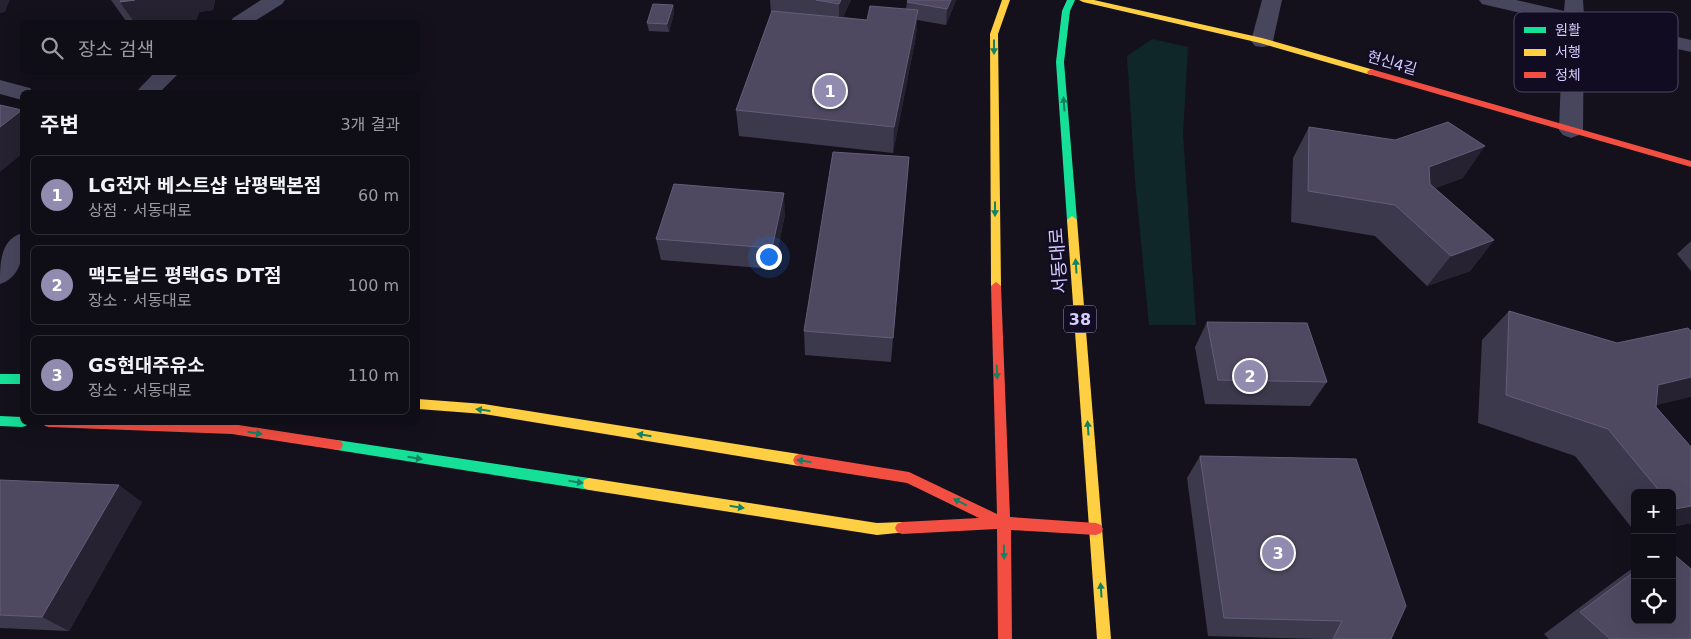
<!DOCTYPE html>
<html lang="ko">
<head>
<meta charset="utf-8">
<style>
  body { margin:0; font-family:"DejaVu Sans","Noto Sans KR",sans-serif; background:#1d1b22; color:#f1f3f6 }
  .controls { position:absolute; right:15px; bottom:15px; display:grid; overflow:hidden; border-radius:8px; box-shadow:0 5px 20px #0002 }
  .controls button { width:45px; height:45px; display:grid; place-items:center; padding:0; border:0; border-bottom:1px solid #2f2d34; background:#0f0d15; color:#f1f3f6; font:25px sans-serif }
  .you { position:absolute; left:768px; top:256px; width:18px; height:18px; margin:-12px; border:4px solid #fff; border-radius:50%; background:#1a73e8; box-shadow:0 0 0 8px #1a73e833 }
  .badge { display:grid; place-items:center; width:32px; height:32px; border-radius:50%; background:#918bb0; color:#fff; font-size:16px; font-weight:700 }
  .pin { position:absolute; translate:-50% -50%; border:2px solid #fff; box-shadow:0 1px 5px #0006 }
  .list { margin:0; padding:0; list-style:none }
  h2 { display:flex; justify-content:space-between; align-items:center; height:65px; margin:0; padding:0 20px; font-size:21px }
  h2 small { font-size:16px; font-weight:400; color:#9b9ca0 }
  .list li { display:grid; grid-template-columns:32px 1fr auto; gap:15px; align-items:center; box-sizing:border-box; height:80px; margin:0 10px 10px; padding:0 10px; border:1px solid #2f2d34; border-radius:8px }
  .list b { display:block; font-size:19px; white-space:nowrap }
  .list p { margin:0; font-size:16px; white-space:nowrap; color:#9b9ca0 }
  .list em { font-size:16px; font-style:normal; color:#9b9ca0 }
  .icon { flex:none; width:28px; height:28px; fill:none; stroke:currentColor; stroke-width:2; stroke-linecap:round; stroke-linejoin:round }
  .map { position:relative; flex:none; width:1691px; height:639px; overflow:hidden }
  .search { position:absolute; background:#0f0d15; box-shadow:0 5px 20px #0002; left:20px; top:20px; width:400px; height:55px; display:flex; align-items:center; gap:12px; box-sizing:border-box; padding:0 18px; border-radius:8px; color:#9b9ca0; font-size:19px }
  .panel { position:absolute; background:#0f0d15; box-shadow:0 5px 20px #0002; left:20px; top:90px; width:400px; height:335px; border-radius:8px }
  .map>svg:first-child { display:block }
  .green { fill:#102729 }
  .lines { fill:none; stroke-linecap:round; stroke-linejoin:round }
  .street { fill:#48465d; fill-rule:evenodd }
  .fast { fill:#16e098; fill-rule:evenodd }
  .slow { fill:#ffcf43; fill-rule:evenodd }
  .jam { fill:#f24e42; fill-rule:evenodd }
  .wall { fill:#3d394c }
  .shaded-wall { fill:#262231 }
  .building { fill:#4e4960; stroke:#635d79 }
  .oneway { fill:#148162 }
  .labels { text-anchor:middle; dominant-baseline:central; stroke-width:5; stroke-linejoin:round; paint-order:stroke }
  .far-street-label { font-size:15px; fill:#d5ccff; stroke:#110c21 }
  .shield { fill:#110c21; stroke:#9a92bc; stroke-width:1 }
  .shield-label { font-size:16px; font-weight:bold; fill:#d5ccff }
  .street-label { font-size:18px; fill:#d5ccff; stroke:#110c21 }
  .key { fill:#110c21; stroke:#4c4664; stroke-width:1 }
  .key-label { font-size:14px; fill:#d5ccff }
</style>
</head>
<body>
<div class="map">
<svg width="1691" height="639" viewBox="0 0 1691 639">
  <rect width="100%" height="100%" fill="#14111c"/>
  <polygon class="green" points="1152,39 1188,47 1183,134 1196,325 1149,325 1135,180 1127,56"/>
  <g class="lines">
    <g class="street">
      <polygon points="261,0 285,0 282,4 253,22 230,22 233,18"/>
      <polygon points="1262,0 1282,0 1273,41 1269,46 1262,47 1255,46 1251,41"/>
      <polygon points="1479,0 1516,0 1564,11 1565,0 1583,0 1584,15 1691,40 1691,52 1584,28 1583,130 1579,135 1571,138 1563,135 1559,130 1563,23 1482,4"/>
      <polygon points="155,72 180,72 160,92 136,92"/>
      <polygon points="0,80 30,88 33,92 22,92 22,100 0,94"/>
      <path d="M 22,233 C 25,252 22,277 0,284 C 0,263 0,240 22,233 Z"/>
    </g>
    <g class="fast">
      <polygon points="1067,0 1075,0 1070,11 1064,62 1077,220 1072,224 1067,220 1056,62 1062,11"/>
      <rect x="0" y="374" width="22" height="10"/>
      <polygon points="0,416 22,417 22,422 28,422 26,426 22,427 0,426"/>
      <polygon points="337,440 589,478 594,480 595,484 594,488 589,490 337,450 333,449 331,445 333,441"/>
    </g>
    <g class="slow">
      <polygon points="1002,0 1010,0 998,34 1001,286 996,290 991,286 990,34"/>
      <polygon points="1079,0 1094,0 1262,38 1374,70 1375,72 1371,75 1260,43 1083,2"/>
      <polygon points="1072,216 1077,220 1111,639 1097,639 1067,220"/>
      <polygon points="418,399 484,404 799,454 803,456 805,460 803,464 799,466 484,414 418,409"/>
      <polygon points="589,478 877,523 902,522 907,524 909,528 907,532 877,535 589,490 584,488 583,484 584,480"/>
    </g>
    <g class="jam">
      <polygon points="1371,69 1691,161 1691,167 1368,74 1367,72"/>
      <polygon points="996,282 1001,286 1010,517 1096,523 1101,525 1103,529 1101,533 1096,535 1011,530 1012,639 998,639 997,529 902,534 897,532 895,528 897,524 902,522 979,518 907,483 799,466 795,464 793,460 795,456 799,454 909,472 997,514 991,286"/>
      <polygon points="43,422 232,424 337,440 341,441 343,445 341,449 337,450 232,434 49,427 45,426"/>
    </g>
  </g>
  <g class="wall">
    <polygon points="111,0 215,0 213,10 199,12 196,21 182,22 134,22 132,20 126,21"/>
    <polygon points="770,0 851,0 843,17 867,20 906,9 907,2 908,0 956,0 946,25 917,20 916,36 893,153 739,136 736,110 771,13"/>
    <polygon points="673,5 674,13 669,32 649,31 647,23"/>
    <polygon points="1309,127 1463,178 1435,188 1494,240 1470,271 1427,286 1375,236 1291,222 1293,158"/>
    <polygon points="909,157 891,362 805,355 804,331"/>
    <polygon points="785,214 774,269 661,260 656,239"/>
    <polygon points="1691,241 1691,271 1677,254"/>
    <polygon points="1509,311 1617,343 1656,405 1656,407 1691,447 1691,523 1672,527 1672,493 1635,493 1635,532 1575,456 1478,423 1482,340"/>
    <polygon points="1207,322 1327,382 1310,406 1205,404 1195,347"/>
    <polygon points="1200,456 1391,639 1321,639 1208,636 1187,478"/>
    <polygon points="0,480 142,502 69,631 0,628"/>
    <polygon points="1635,567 1635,620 1691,639 1549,639 1544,634 1627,572"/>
  </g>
  <g class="shaded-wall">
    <polygon points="0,0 10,0 5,12 0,13"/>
    <polygon points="135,0 215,0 213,10 199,12 196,21 182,22 134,22 120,2"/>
    <polygon points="841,0 851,0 839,25 839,4"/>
    <polygon points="951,0 956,0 946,25 947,9"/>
    <polygon points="673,5 674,13 669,32 667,24"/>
    <polygon points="918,10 916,36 893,153 894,127"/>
    <polygon points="22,110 22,154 0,172 0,127"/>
    <polygon points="1485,146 1463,178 1409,198 1429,167"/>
    <polygon points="909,157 907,183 891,362 893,338"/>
    <polygon points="784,193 785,214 774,269 772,248"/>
    <polygon points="1494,240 1470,271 1427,286 1451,256"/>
    <polygon points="1691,377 1691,397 1623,413 1658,385"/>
    <polygon points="119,485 142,502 69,631 42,617"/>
    <polygon points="1691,506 1691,523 1672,527 1672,511 1675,509"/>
  </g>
  <g class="building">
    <polygon points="121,0 135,0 120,2"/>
    <polygon points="816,0 841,0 839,4"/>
    <polygon points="908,0 951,0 947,9 907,2"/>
    <polygon points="653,4 673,5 667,24 647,23"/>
    <polygon points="870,6 918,10 894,127 736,110 772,11 867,20"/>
    <polygon points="0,105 22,110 0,127"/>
    <polygon points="1448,122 1485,146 1429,167 1430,184 1494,240 1451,256 1395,205 1308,191 1309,127 1395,140"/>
    <polygon points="833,152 909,157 893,338 804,331"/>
    <polygon points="674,184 784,193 772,248 656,239"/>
    <polygon points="1509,311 1617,343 1688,328 1691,331 1691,377 1658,385 1656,407 1691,447 1691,506 1675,509 1672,506 1672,493 1661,493 1608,429 1506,395"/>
    <polygon points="1207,322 1307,323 1327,382 1218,380"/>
    <polygon points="1200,456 1356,459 1406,606 1391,639 1333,639 1342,621 1224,618"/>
    <polygon points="0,480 119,485 42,617 0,615"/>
    <polygon points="1672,553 1691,569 1691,639 1610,639 1580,612 1635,571 1635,620 1672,620"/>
  </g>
  <defs><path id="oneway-solid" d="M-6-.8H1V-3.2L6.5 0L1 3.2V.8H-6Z" transform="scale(1.25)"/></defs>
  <g class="oneway">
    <use href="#oneway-solid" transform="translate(994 47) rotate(90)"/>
    <use href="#oneway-solid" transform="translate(1064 104) rotate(-94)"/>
    <use href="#oneway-solid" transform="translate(995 209) rotate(90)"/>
    <use href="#oneway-solid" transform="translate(1076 266) rotate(-94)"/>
    <use href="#oneway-solid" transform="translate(997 372) rotate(88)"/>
    <use href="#oneway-solid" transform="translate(483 410) rotate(-173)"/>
    <use href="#oneway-solid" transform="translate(1088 428) rotate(-94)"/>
    <use href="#oneway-solid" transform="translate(255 433) rotate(9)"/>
    <use href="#oneway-solid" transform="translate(644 435) rotate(-171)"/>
    <use href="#oneway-solid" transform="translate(415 458) rotate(9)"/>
    <use href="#oneway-solid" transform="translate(804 461) rotate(-171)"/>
    <use href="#oneway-solid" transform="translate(576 482) rotate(9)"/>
    <use href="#oneway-solid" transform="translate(960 502) rotate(-154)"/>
    <use href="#oneway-solid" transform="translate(737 507) rotate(9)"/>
    <use href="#oneway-solid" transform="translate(1004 552) rotate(89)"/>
    <use href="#oneway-solid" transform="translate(1101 590) rotate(-94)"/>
  </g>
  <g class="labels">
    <g class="far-street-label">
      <text transform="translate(1392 63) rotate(16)">현신4길</text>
    </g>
    <rect class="shield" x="1064" y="305.5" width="32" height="27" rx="4"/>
    <g class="shield-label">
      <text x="1080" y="319">38</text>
    </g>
    <g class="street-label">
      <text transform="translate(1058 261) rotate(-94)">서동대로</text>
    </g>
  </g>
  <rect x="1514" y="12" width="164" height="80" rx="8" class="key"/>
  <rect x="1524" y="27" width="22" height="6" fill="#16e098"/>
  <rect x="1524" y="49" width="22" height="7" fill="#ffcf43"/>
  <rect x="1524" y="72" width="22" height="6" fill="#f24e42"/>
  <g class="key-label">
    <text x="1555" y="35">원활</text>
    <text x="1555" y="57">서행</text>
    <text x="1555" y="80">정체</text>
  </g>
</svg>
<div class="controls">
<button>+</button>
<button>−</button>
<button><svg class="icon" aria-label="locate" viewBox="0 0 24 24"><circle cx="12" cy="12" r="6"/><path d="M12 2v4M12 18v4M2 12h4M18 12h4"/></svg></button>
</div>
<div class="you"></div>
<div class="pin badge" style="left:830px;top:91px">1</div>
<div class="pin badge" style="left:1250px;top:376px">2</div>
<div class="pin badge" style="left:1278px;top:553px">3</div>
<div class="search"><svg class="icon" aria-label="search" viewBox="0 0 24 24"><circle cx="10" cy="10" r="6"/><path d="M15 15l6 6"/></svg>장소 검색</div>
<section class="panel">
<h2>주변<small>3개 결과</small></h2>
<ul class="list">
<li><span class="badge">1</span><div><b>LG전자 베스트샵 남평택본점</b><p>상점 · 서동대로</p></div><em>60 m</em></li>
<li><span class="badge">2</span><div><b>맥도날드 평택GS DT점</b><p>장소 · 서동대로</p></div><em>100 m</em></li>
<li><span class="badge">3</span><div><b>GS현대주유소</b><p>장소 · 서동대로</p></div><em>110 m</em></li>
</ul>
</section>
</div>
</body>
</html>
